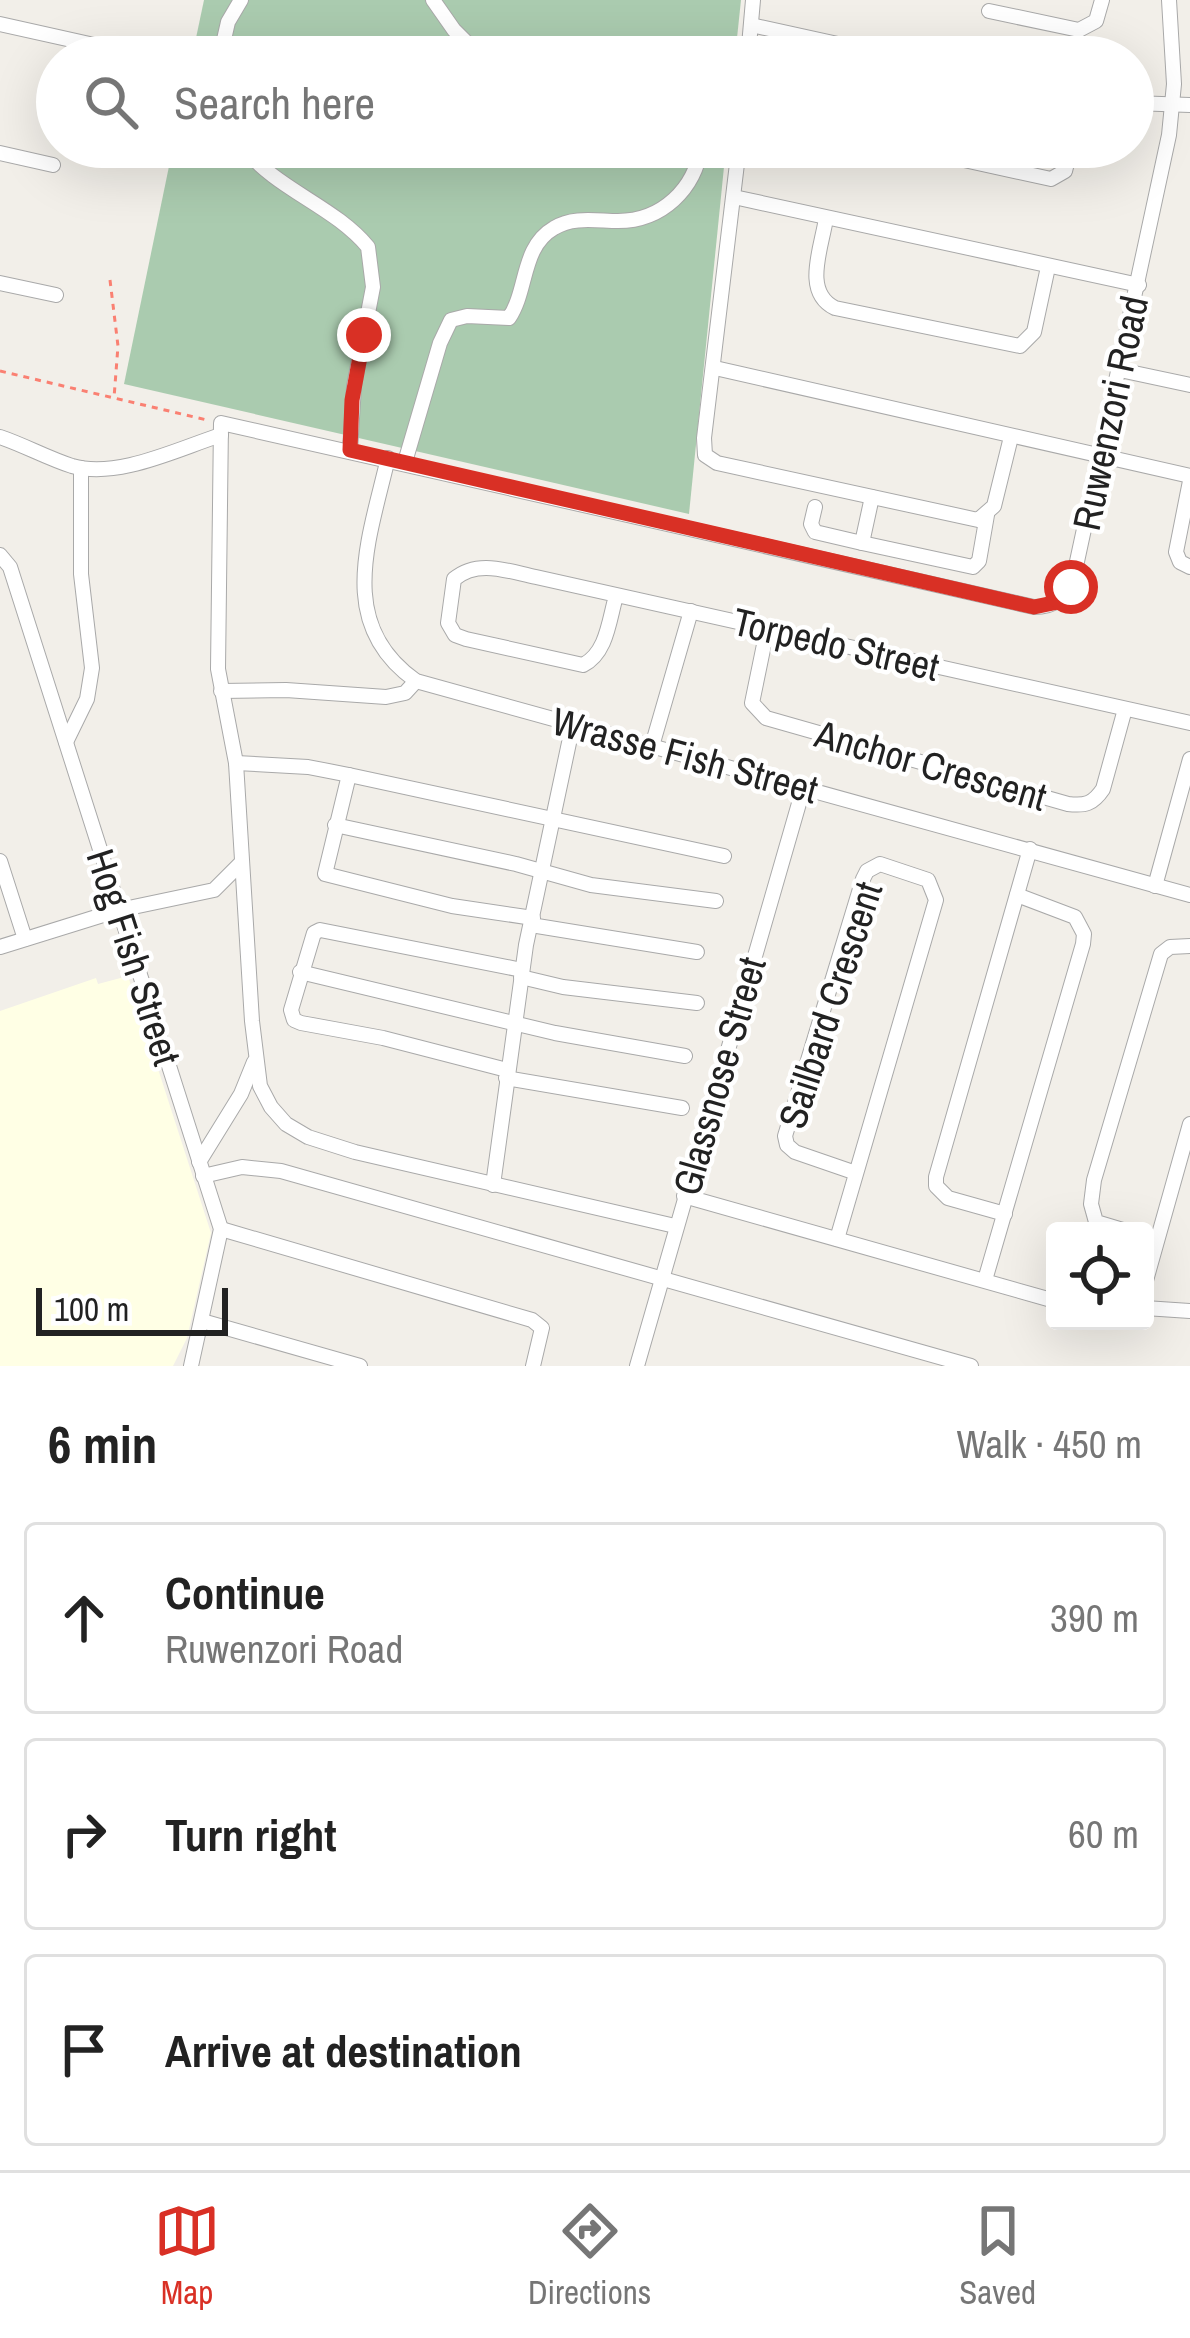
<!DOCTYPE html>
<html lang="en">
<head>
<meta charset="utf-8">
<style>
  body { margin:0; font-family:"Archivo Narrow",sans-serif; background:#f6f6f6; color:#222 }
  .controls { position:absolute; right:36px; bottom:36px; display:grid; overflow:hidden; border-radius:12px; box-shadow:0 12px 48px #0002 }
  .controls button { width:108px; height:108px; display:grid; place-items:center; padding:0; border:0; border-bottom:3px solid #e0e0e0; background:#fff; color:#222; font:60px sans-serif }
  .scale { position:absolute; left:36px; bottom:30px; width:192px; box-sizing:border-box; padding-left:12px; border:6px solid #222; border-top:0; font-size:33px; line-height:42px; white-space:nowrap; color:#222; -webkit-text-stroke:9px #fff; paint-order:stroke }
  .stop { position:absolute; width:36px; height:36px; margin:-27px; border:9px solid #d93025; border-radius:50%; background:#fff }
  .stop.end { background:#d93025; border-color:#fff; box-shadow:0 3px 12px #0008 }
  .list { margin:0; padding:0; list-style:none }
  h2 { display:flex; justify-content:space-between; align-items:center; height:156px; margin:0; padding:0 48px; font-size:51px }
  h2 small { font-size:39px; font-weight:400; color:#767676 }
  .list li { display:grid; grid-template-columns:78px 1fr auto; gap:36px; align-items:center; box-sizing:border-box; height:192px; margin:0 24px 24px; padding:0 24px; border:3px solid #e0e0e0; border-radius:12px }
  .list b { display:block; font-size:45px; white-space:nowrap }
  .list p { margin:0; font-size:39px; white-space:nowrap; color:#767676 }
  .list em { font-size:39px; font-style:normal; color:#767676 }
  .icon { flex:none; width:66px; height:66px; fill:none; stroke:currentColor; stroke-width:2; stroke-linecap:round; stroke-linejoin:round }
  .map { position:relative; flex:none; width:1190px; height:1366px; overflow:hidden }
  .search { position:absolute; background:#fff; box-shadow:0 12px 48px #0002; left:36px; right:36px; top:36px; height:132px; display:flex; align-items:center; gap:30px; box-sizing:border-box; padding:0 42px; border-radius:66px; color:#767676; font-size:45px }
  .sheet { height:804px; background:#fff }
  nav { display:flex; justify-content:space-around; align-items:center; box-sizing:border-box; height:168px; border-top:3px solid #e0e0e0; background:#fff; font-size:33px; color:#767676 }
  nav a { display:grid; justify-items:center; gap:6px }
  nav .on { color:#d93025 }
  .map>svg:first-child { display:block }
  .education { fill:#ffffe5 }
  .cemetery { fill:#aacbaf }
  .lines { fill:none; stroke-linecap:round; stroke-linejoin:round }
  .minor-casing { stroke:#a9a9a9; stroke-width:16 }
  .path { stroke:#fa8072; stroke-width:3; stroke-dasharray:6 6; stroke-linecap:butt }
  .minor { stroke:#fff; stroke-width:14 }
  .route { stroke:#d93025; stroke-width:15 }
  .labels { text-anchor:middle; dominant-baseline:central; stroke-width:9; stroke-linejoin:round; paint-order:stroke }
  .street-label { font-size:39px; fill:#222; stroke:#fff }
</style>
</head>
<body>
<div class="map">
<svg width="1190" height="1366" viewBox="0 0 1190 1366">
  <rect width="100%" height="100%" fill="#f2efe9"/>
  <polygon class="education" points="128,976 211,1233 187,1338 173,1366 0,1366 0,1011 96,978 98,984"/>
  <g class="cemetery">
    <polygon points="204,0 741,0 735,57 192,57"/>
    <polygon points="173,147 726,147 689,514 124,384"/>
  </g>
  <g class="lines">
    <g class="minor-casing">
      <g id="minor">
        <polyline points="433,0 454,30 481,57"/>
        <polyline points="989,11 1079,30 1096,21 1102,0"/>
        <polyline points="0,24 112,49"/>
        <polyline points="751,25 897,57"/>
        <polyline points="220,57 228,22 241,0"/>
        <path d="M 566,57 C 602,43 628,37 663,57"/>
        <polyline points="748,57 753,0"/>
        <polyline points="1133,103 1190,105"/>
        <path d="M 243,147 C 277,190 334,206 368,247 L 373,287 L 354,386 L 350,450"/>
        <polyline points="739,147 704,438 705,455 717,463 978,520 994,506 1011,437"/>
        <polyline points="905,147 1051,179 1065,171 1071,147"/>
        <polyline points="0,153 53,165"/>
        <polyline points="734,197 1139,285"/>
        <path d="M 826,218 C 822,247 802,292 835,308 L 1020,346 L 1034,332 L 1048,267"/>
        <polyline points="0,283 56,295"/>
        <polyline points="715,368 1190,476"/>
        <polyline points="1120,370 1190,385"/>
        <path d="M 0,437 C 24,445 47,458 72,466 C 118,479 177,449 221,435"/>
        <path d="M 388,458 C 369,540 335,624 416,681 L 1190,895"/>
        <path d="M 405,462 L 440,343 L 451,320 L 467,316 L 509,318 C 528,290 521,247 554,228 C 573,216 597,221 618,221 C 662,221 695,189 701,147"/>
        <polyline points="1190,481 1176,552 1180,562 1190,567"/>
        <polyline points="815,507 811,524 815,532 862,543 872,497"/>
        <polyline points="862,543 973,567 979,561 987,515"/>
        <polyline points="0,555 10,567 221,1229 191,1366"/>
        <path d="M 616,596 C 609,620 607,653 583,665 L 466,639 L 455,635 L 448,623 L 454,579 C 478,559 507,571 536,577 L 1190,723"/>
        <path d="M 767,630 L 752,703 L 766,718 L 1068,804 C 1085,806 1093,804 1103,789 L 1125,709"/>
        <polyline points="221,691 286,690 386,697 405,693 416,681"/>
        <polyline points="66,742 87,699 92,668 81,574 81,468"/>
        <polyline points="652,746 691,611"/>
        <polyline points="236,763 308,767 349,775 724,856"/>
        <polyline points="349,775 325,874 452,906 533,918"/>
        <polyline points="335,825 516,864 591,885 716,901"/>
        <polyline points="0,861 25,939"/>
        <polyline points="1155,886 1190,759"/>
        <polyline points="531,925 697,952"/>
        <polyline points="0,947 119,910 214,890 240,864"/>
        <polyline points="300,972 555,1033 685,1056"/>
        <polyline points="521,977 563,987 697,1003"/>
        <polyline points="507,1070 383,1038 301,1023 294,1020 291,1010 314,933 320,930 522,970"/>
        <polyline points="506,1078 682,1108"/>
        <polyline points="199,1162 241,1094 254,1062"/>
        <polyline points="203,1176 242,1167 281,1171 971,1366"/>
        <polyline points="493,1185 526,945 573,724"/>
        <polyline points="684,1196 1055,1301"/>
        <polyline points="1005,1214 948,1198 936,1186 936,1177 1030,849"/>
        <path d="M 675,1226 L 355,1152 L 308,1137 L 286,1124 L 271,1107 L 260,1086 L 252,1021 L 236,763 L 218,669 L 221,423 L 1034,607 C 1054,607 1066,599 1073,580 L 1169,135 L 1174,84 L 1169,0"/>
        <polyline points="221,1229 532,1320 542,1328 533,1366"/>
        <polyline points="1126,1231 1096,1222 1091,1204 1094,1180 1161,954 1170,947 1190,946"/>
        <polyline points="837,1239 936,900 928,880 880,864 867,871 863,879 785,1136 787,1145 795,1152 856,1173"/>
        <polyline points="985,1280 1083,944 1084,934 1075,917 1017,895"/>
        <polyline points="1145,1284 1190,1124"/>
        <polyline points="1145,1308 1190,1311"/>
        <polyline points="202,1321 360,1366"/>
        <polyline points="637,1366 804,786"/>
      </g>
    </g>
    <g class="path">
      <polyline points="110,280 118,346 114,398"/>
      <polyline points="0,371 207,420"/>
    </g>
    <use href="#minor" class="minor"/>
  </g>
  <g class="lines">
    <polyline class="route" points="364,335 352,400 350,450 1034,607 1058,602 1071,587"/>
  </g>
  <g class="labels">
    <g class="street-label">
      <text transform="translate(1110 413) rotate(-78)">Ruwenzori Road</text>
      <text transform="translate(836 644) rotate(13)">Torpedo Street</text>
      <text transform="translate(685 755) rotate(15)">Wrasse Fish Street</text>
      <text transform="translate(931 765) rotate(16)">Anchor Crescent</text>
      <text transform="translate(134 957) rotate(72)">Hog Fish Street</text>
      <text transform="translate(830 1005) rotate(-72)">Sailbard Crescent</text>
      <text transform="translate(719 1076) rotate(-74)">Glassnose Street</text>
    </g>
  </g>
</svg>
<div class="controls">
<button><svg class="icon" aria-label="locate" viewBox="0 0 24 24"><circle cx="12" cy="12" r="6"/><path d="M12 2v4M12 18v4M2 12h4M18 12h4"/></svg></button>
</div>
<div class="scale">100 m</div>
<div class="stop" style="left:1071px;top:587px"></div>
<div class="stop end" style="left:364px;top:335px"></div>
<div class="search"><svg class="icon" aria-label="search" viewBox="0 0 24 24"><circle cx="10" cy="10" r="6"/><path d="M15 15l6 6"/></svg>Search here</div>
</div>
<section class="sheet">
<h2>6 min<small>Walk · 450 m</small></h2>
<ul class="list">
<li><svg class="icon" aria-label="ahead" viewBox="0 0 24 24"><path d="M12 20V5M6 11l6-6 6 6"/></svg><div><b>Continue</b><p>Ruwenzori Road</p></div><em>390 m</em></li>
<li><svg class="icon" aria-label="right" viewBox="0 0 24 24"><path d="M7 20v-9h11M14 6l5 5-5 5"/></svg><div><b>Turn right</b></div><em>60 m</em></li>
<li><svg class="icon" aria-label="arrive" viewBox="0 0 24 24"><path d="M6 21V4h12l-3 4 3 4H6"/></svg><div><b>Arrive at destination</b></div></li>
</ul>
</section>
<nav>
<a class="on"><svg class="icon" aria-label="map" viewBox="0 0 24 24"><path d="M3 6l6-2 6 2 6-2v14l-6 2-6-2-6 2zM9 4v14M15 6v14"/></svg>Map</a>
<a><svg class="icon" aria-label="directions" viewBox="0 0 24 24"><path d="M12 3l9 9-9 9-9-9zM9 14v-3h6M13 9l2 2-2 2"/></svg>Directions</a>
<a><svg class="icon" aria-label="saved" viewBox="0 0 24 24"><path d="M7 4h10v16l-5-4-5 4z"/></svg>Saved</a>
</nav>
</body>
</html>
